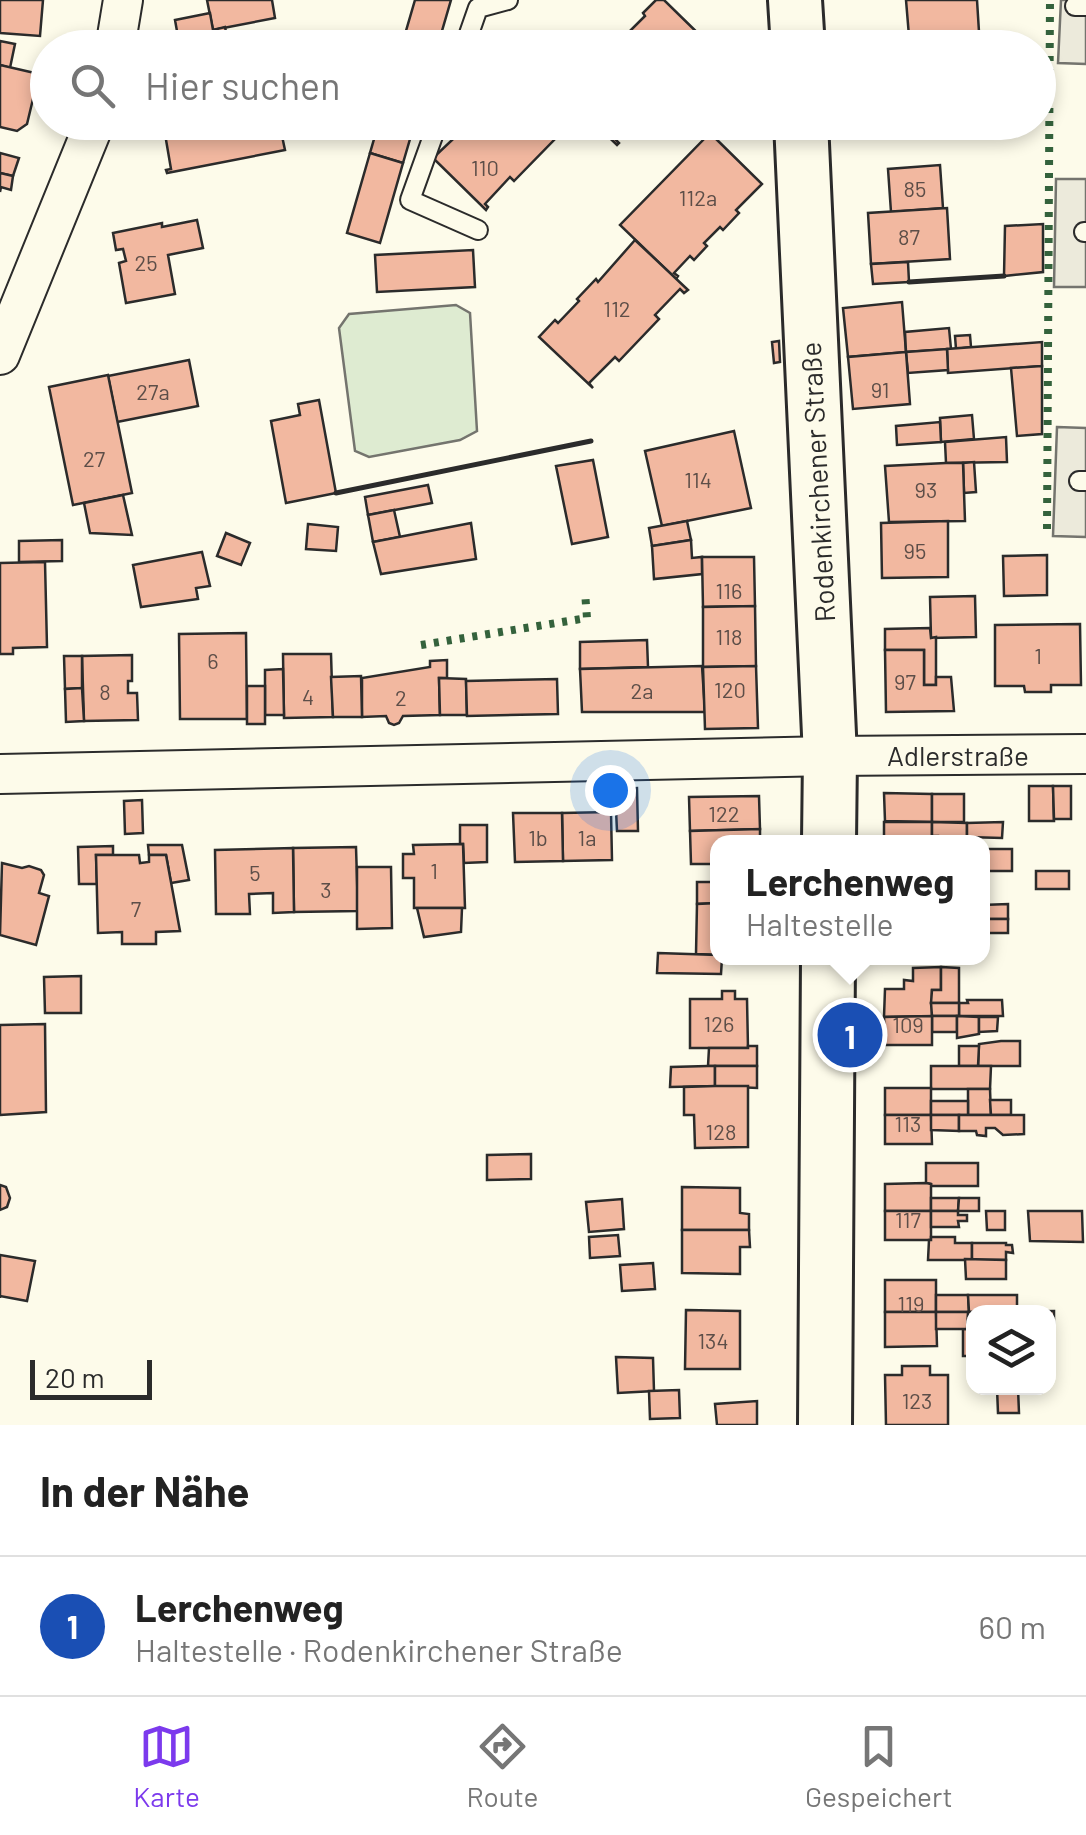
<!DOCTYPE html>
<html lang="de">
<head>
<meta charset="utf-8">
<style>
  body { margin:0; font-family:Barlow,sans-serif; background:#f2f2f2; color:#222 }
  .controls { position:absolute; right:30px; bottom:30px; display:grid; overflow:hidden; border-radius:20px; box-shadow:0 5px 15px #0003 }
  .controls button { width:90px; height:90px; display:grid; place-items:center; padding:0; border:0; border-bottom:2px solid #e0e0e0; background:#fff; color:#222; font:50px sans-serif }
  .scale { position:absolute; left:30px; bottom:25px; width:122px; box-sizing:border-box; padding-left:10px; border:5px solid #2b2b2b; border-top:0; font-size:28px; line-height:35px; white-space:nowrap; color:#2b2b2b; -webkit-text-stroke:8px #fdfbea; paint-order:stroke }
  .you { position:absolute; left:610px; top:790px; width:35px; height:35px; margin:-25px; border:8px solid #fff; border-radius:50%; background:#1a73e8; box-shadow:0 0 0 15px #1a73e833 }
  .badge { display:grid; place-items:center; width:65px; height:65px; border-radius:50%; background:#7c3aed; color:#fff; font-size:32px; font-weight:700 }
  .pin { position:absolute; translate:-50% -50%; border:5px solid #fff; box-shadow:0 2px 10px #0006 }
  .popup { position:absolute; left:710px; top:835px; width:280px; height:130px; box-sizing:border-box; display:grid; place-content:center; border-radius:20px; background:#fff; filter:drop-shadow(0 2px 8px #0005); font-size:32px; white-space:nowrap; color:#767676 }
  .popup b { font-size:38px; color:#222 }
  .popup::after { content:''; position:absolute; left:50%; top:100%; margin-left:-20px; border:20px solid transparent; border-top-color:#fff }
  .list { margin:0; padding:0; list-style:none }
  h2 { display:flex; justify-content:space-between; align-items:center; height:130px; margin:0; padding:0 40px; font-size:42px }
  h2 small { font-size:32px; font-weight:400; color:#767676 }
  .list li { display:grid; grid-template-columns:65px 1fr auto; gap:30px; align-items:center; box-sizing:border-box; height:140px; padding:0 40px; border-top:2px solid #e0e0e0 }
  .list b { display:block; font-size:38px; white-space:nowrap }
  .list p { margin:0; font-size:32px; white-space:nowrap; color:#767676 }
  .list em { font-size:32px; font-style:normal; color:#767676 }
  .icon { flex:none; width:55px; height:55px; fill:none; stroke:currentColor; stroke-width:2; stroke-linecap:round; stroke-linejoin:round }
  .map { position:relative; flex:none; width:1086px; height:1425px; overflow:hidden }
  .search { position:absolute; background:#fff; box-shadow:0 5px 15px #0003; left:30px; right:30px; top:30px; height:110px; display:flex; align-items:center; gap:25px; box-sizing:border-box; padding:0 35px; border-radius:55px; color:#767676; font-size:38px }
  .sheet { height:270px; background:#fff }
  nav { display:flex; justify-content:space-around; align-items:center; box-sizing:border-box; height:140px; border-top:2px solid #e0e0e0; background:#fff; font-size:28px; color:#767676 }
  nav a { display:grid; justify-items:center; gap:5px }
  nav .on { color:#7c3aed }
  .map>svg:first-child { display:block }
  .green { fill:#deebd1; stroke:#74746e; stroke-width:2.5 }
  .parking { fill:#eceadb; stroke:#74746e; stroke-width:2.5 }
  .building { fill:#f2b8a0; stroke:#2b2b2b; stroke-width:2.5 }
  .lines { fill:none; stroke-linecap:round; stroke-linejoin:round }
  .service-casing { stroke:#2b2b2b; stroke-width:22 }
  .minor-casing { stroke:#2b2b2b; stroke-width:42 }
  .secondary-casing { stroke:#2b2b2b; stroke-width:58 }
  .service { stroke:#fdfbea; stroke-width:18 }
  .minor { stroke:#fdfbea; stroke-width:38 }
  .secondary { stroke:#fdfbea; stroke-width:52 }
  .hedge { stroke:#34623c; stroke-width:8; stroke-dasharray:5 8; stroke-linecap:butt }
  .wall { stroke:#2b2b2b; stroke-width:5 }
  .labels { text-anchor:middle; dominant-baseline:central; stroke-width:8; stroke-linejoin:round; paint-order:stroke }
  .number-label { font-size:22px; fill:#5d4e48 }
  .street-label { font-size:28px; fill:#2b2b2b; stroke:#fdfbea }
</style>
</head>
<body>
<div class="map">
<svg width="1086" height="1425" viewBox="0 0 1086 1425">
  <rect width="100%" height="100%" fill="#fdfbea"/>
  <polygon class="green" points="456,305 470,313 477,431 460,440 369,457 355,451 339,328 349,314"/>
  <g class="parking">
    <polygon points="1061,0 1086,0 1086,64 1058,63"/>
    <polygon points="1056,179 1086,179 1086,287 1054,287"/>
    <polygon points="1057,427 1086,428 1086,537 1053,536"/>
  </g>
  <g class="building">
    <polygon points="0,0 43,0 40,36 0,33"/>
    <polygon points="207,0 272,0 275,18 213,30"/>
    <polygon points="415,0 451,0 437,48 401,48"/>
    <polygon points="656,0 664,0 712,47 705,45 703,48 609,48 622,35 624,37 645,16 643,13"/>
    <polygon points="906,0 977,0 980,48 910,48"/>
    <polygon points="210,13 213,30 225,27 229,46 180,48 175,20"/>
    <polygon points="0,41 15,44 10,68 0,65"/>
    <polygon points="0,65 39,74 27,124 17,131 0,127"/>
    <polygon points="171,122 279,122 285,150 167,173 166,170 171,169 164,128 160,129 159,125"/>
    <polygon points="379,122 415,122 403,163 370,153"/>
    <polygon points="471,122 563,122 551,135 555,139 514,181 510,177 485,204 488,207 486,210 433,158"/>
    <polygon points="593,122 629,122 614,138 619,143 617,145"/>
    <polygon points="710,133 762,184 736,210 739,213 723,230 720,227 704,243 707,246 694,260 690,256 674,273 678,276 676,279 620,225"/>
    <polygon points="0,153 19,158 13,176 0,173"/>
    <polygon points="370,153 403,163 380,243 347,233"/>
    <polygon points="940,165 943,208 891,212 888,169"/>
    <polygon points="0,173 13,176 11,190 1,187 0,192"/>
    <polygon points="947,208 950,259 871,264 868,213"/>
    <polygon points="197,220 203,248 168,255 175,294 126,303 119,263 126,261 123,249 116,250 113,233 162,223 162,227"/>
    <polygon points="1043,224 1043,272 1004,276 1005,226"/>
    <polygon points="635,240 688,290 684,293 680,289 655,315 659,319 619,361 615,357 589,383 593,388 539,337 555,320 558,323 579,301 577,299 596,279 598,282"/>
    <polygon points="473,250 475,287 377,292 375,255"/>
    <polygon points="908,262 909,282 873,284 871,264"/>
    <polygon points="902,302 906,352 848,357 843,308"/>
    <polygon points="949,328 951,349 906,352 905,332"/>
    <polygon points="970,335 971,347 956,349 955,336"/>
    <polygon points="779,341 780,362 774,363 772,342"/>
    <polygon points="1042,342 1042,366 948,373 947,349"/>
    <polygon points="947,349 948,370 908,373 906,352"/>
    <polygon points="906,352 910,404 853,409 848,357"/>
    <polygon points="189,360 198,406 117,422 108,376"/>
    <polygon points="1042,366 1042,434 1017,436 1011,368"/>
    <polygon points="108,375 132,493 73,505 49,387"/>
    <polygon points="319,400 336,493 286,503 271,421 300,415 298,404"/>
    <polygon points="972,415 974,439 941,442 940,418"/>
    <polygon points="940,422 941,442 897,445 896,426"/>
    <polygon points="734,431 751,508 662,526 645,451"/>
    <polygon points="1006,437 1007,462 946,463 945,442"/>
    <polygon points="593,460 608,537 572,544 556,466"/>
    <polygon points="974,462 976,492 964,493 963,463"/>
    <polygon points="946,463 963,463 965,521 889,522 885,466"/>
    <polygon points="428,485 432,503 368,515 365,497"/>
    <polygon points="123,495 132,535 90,533 84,503"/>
    <polygon points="394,510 400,537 373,542 368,515"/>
    <polygon points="687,521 691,540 652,546 649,528"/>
    <polygon points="948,521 948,577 882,578 881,523"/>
    <polygon points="471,523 476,559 381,574 373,542"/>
    <polygon points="308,524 338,527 336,551 306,549"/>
    <polygon points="226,533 250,543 241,565 217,556"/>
    <polygon points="62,540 62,561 19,562 19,541"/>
    <polygon points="691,540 692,558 702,557 702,574 654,579 652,546"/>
    <polygon points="202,552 210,586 196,588 198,599 141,607 133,565"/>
    <polygon points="1047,555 1047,595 1004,596 1003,556"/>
    <polygon points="702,557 754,557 755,606 703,607"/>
    <polygon points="45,562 47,647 13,648 13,654 0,654 0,563"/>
    <polygon points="975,596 976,637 931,638 930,597"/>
    <polygon points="755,606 756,666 703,667 703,607"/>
    <polygon points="1080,624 1081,685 1051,685 1051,692 1025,692 1024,686 995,686 995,625"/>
    <polygon points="930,628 931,638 936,637 936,685 924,685 924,650 885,650 885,629"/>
    <polygon points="246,633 247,719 180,719 179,634"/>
    <polygon points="647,640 648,667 580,669 580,642"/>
    <polygon points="885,650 924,650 924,685 936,685 936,677 951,677 954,711 886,712"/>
    <polygon points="283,654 331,654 333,717 284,718"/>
    <polygon points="132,655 132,681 128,681 128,693 137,693 138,720 84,721 82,656"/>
    <polygon points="64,656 82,656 82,688 65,689"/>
    <polygon points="447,660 447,678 439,678 440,715 403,716 399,723 394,725 389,723 386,716 362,717 362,678 430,667 430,661"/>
    <polygon points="702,666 705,712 582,712 580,669"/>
    <polygon points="756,666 758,728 705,729 703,667"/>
    <polygon points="283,669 284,715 265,715 265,670"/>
    <polygon points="361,676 362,717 333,717 331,677"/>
    <polygon points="439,678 466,679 467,715 440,715"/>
    <polygon points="557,679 558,714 467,716 466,681"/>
    <rect x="247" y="686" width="18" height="38"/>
    <polygon points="82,688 84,721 66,722 65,689"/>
    <polygon points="1029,786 1053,786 1054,821 1029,821"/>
    <polygon points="1053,786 1071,786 1071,819 1054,819"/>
    <polygon points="637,788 638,831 617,831 615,789"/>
    <polygon points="884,793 932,794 932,822 885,821"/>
    <rect x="932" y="794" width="32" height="28"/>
    <polygon points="759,796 760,829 690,831 689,797"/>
    <polygon points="142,800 143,833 125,834 124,801"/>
    <polygon points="611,812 612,860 563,861 562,813"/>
    <polygon points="513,813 562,813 563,861 515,862"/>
    <rect x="884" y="822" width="48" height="20"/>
    <polygon points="932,822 967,823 967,842 938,842 938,836 932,836"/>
    <polygon points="1003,822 1002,838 967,837 967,823"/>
    <polygon points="460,825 487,825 487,862 464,863 463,844 460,844"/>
    <polygon points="760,829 760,842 718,842 718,864 691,864 690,831"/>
    <polygon points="463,844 465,908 414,908 414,878 403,878 403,854 414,854 413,845"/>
    <polygon points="148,845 182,845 189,880 171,883 166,855 149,855"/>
    <polygon points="113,846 113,855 96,855 97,884 79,884 78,847"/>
    <polygon points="356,847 358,911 294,912 293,848"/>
    <polygon points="293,848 294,912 273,913 273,893 249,894 250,914 216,914 215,850"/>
    <rect x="982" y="849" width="30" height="22"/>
    <polygon points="96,855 139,855 140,863 149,862 149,855 166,855 180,931 156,932 156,944 122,944 122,932 98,933"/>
    <polygon points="2,863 22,868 29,866 41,870 44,875 39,893 49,896 36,945 0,935"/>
    <polygon points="357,867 391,867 392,928 357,929"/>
    <rect x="1036" y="871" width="33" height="18"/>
    <polygon points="697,882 718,882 718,903 697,904"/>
    <polygon points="718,903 718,955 696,954 697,904"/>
    <polygon points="1008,904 1008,919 982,919 982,905"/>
    <polygon points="417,908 462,908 461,932 424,937"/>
    <rect x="982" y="919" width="26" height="14"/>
    <polygon points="658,953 718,955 718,958 722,958 721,974 657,973"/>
    <polygon points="941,967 941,990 932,990 932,1016 884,1017 885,989 904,989 904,980 913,981 913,968"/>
    <polygon points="941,967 959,968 959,1003 931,1003 932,990 941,990"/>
    <polygon points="81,976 81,1013 45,1013 44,977"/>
    <polygon points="722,991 735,991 735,999 747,999 748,1048 690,1048 690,999 722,999"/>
    <polygon points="967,1000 1002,1000 1003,1016 959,1016 959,1003 968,1003"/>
    <polygon points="931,1003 959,1003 959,1016 932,1016"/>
    <rect x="932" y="1016" width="25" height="16"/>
    <polygon points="932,1016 932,1045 885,1045 884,1017"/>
    <polygon points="957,1016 979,1017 979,1034 957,1038"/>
    <polygon points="979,1017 998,1017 997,1031 979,1032"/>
    <polygon points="45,1024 46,1112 0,1115 0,1025"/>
    <polygon points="1001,1041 1020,1041 1020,1066 978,1066 979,1044"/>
    <polygon points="748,1046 757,1046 757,1066 708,1066 709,1048 748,1048"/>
    <polygon points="959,1046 979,1046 978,1066 959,1066"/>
    <polygon points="708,1066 715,1066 715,1086 670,1087 671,1067"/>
    <polygon points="715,1066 757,1066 757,1088 715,1086"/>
    <polygon points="931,1066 991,1066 990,1089 931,1089"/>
    <polygon points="715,1086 748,1086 748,1147 695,1148 694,1115 684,1115 684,1087"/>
    <rect x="885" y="1088" width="46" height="27"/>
    <polygon points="968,1089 990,1089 991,1115 968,1115"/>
    <polygon points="990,1100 1011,1100 1011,1115 991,1115"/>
    <rect x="931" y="1101" width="37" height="14"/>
    <polygon points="885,1115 931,1115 932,1144 885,1144"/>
    <polygon points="931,1115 959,1115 959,1131 931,1130"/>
    <polygon points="959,1115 1024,1115 1024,1134 1003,1135 995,1128 986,1128 986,1136 977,1135 976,1131 959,1131"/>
    <polygon points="531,1154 531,1179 487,1180 487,1155"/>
    <polygon points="926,1163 978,1163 978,1186 931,1186 931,1184 926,1183"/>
    <polygon points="926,1183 931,1184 931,1211 885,1211 885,1184"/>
    <polygon points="0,1185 6,1187 10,1198 7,1207 0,1210"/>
    <polygon points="682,1187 740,1188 740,1213 749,1214 749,1230 682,1230"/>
    <polygon points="931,1198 959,1198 958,1211 931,1211"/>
    <polygon points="959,1198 979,1198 979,1211 958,1211"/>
    <polygon points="622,1199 624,1229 589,1232 586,1202"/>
    <rect x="885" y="1211" width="46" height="29"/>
    <polygon points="931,1211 958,1211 958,1215 967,1215 967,1221 958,1221 959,1227 931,1227"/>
    <polygon points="986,1211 1005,1211 1005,1230 987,1230"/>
    <polygon points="1028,1211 1082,1211 1083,1242 1030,1241"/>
    <polygon points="682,1230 749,1230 750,1247 740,1247 740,1274 682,1273"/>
    <polygon points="618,1235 620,1256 590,1258 589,1237"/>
    <polygon points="931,1237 955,1237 955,1243 972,1243 972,1260 928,1260 929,1240 931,1240"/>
    <polygon points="972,1243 1006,1243 1006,1245 1012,1245 1013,1253 1006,1252 1006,1260 972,1260"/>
    <polygon points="0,1255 35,1261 27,1301 0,1296 0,1298"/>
    <polygon points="965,1259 1006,1260 1006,1279 966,1279"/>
    <polygon points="653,1263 655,1289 622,1291 620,1265"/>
    <rect x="885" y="1280" width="51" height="32"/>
    <polygon points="936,1295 968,1295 969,1312 936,1312"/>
    <polygon points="968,1295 1017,1295 1017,1311 969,1312"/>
    <polygon points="686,1310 740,1311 740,1369 685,1369"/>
    <polygon points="1054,1311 1054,1356 1048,1356 1048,1312 974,1312 974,1356 963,1356 963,1329 967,1329 968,1312"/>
    <polygon points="885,1312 936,1312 937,1346 885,1347"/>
    <polygon points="936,1312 968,1312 967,1329 936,1329"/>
    <polygon points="616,1357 653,1358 654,1391 618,1393"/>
    <polygon points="902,1366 930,1366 930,1375 948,1375 948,1425 886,1425 885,1375 902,1375"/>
    <polygon points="997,1388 1018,1388 1019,1413 998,1413"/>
    <polygon points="679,1390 680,1418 650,1419 649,1391"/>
    <polygon points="757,1401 757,1425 717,1425 715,1404"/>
  </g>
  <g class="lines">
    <g class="service-casing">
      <g id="service">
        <polyline points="1075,6 1086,6"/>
        <polyline points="464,48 478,8 508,0"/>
        <polyline points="438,122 410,200 478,230"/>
        <polyline points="1084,232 1086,232"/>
        <polyline points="1079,481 1086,481"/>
      </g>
    </g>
    <g class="minor-casing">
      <g id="minor">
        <polyline points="115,48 123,0"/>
        <polyline points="0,355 95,122"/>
        <polyline points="0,774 830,756 1086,754"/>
      </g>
    </g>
    <g class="secondary-casing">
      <g id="secondary">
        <polyline points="795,0 798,48"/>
        <polyline points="801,122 830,756 829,842"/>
        <polyline points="825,1425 828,958"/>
      </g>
    </g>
    <use href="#service" class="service"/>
    <use href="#minor" class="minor"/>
    <use href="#secondary" class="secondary"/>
    <g class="hedge">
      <polyline points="1047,529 1050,0"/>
      <polyline points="421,645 587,618 585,592"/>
    </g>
    <g class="wall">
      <polyline points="909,282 1004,276"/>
      <polyline points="336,493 591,441"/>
    </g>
  </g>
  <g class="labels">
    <g class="number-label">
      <text x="485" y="167">110</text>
      <text x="915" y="188">85</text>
      <text x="698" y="197">112a</text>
      <text x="909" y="236">87</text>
      <text x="146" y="262">25</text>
      <text x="617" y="308">112</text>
      <text x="880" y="389">91</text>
      <text x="153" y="391">27a</text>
      <text x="94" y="458">27</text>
      <text x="698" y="479">114</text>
      <text x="926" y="489">93</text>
      <text x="915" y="550">95</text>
      <text x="729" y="590">116</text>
      <text x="729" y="636">118</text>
      <text x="1038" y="655">1</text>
      <text x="213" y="660">6</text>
      <text x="905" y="681">97</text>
      <text x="730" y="689">120</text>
      <text x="642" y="690">2a</text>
      <text x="105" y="691">8</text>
      <text x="308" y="696">4</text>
      <text x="401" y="697">2</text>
      <text x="724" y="813">122</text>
      <text x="538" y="837">1b</text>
      <text x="587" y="837">1a</text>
      <text x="434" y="870">1</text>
      <text x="255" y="872">5</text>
      <text x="326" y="889">3</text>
      <text x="136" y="908">7</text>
      <text x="719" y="1023">126</text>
      <text x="908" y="1024">109</text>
      <text x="908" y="1123">113</text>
      <text x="721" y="1131">128</text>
      <text x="908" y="1219">117</text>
      <text x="911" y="1303">119</text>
      <text x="713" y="1340">134</text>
      <text x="917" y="1400">123</text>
    </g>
    <g class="street-label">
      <text transform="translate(817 482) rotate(-93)">Rodenkirchener Straße</text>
      <text x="958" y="755">Adlerstraße</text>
    </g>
  </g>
</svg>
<div class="controls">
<button><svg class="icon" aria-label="layers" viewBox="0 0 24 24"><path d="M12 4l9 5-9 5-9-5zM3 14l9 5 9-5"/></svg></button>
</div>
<div class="scale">20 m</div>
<div class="you"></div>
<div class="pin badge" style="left:850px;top:1035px;background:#1a4fb4">1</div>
<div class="popup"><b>Lerchenweg</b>Haltestelle</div>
<div class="search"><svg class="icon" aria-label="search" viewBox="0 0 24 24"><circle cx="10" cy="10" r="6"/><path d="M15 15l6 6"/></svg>Hier suchen</div>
</div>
<section class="sheet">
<h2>In der Nähe<small></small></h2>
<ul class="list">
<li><span class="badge" style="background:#1a4fb4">1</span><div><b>Lerchenweg</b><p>Haltestelle · Rodenkirchener Straße</p></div><em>60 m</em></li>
</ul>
</section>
<nav>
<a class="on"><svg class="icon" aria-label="map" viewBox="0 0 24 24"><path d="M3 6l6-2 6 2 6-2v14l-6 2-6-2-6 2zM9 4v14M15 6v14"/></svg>Karte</a>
<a><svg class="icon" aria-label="directions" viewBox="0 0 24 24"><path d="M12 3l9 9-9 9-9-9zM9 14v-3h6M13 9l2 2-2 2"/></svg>Route</a>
<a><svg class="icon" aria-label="saved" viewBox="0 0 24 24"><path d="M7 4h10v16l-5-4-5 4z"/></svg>Gespeichert</a>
</nav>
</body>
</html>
